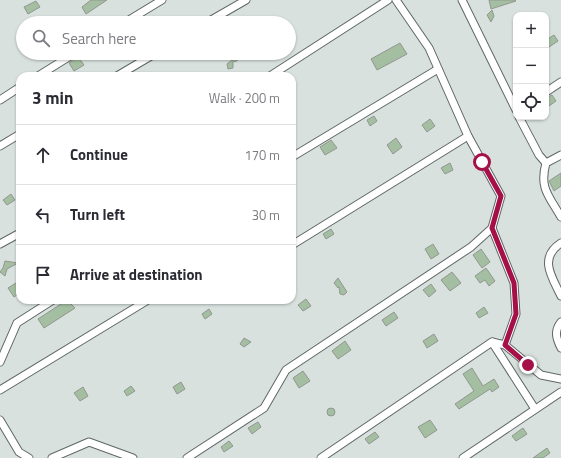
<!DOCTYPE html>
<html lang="en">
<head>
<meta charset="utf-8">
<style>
  body { margin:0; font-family:"Titillium Web",sans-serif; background:#f7f7f7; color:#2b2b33 }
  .controls { position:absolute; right:12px; top:12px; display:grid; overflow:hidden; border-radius:8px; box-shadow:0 1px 3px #0004 }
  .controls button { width:36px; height:36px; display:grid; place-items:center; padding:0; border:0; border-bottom:1px solid #e1e1e2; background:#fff; color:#2b2b33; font:20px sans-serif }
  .stop { position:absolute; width:12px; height:12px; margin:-9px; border:3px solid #a61048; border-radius:50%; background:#fff }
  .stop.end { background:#a61048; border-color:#fff; box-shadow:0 1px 4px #0008 }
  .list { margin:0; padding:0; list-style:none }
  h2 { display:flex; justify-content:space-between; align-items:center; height:52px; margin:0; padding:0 16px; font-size:17px }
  h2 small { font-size:13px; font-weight:400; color:#7c7c81 }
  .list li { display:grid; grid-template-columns:26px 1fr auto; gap:12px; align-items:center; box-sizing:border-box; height:60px; padding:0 16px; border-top:1px solid #e1e1e2 }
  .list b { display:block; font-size:15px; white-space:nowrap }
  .list em { font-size:13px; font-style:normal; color:#7c7c81 }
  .icon { flex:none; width:22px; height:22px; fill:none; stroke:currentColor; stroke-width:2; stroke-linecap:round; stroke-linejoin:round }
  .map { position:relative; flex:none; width:561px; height:458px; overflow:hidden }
  .search { position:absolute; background:#fff; box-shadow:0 1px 3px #0004; left:16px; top:16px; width:280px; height:44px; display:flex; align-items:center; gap:10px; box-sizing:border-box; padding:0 14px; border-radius:22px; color:#7c7c81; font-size:15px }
  .panel { position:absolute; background:#fff; box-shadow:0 1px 3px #0004; left:16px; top:72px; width:280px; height:232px; border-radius:12px }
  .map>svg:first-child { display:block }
  .building { fill:#a3bea0; stroke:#929791 }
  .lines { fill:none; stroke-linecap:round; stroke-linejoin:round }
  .street-casing { stroke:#5f6765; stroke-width:9 }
  .street { stroke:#fff; stroke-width:7 }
  .route { stroke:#a61048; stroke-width:5 }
</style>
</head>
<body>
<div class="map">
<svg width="561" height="458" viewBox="0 0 561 458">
  <rect width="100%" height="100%" fill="#d8e1de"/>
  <g class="building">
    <polygon points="91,0 107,0 86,14 82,7"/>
    <polygon points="489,0 515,0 516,1 491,9"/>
    <polygon points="36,1 40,7 28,14 24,7"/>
    <polygon points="492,10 494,16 491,22 487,15"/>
    <polygon points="554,35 558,41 549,47 546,40"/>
    <polygon points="400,43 407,54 377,70 371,59"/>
    <polygon points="237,53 242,57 235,62 233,60 233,68 228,69 227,64 233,59 231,57"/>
    <polygon points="78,57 84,65 74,71 69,63"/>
    <polygon points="552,95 556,101 546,108 546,98"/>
    <polygon points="374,116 377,121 370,126 367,120"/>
    <polygon points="430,119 435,126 427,132 422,125"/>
    <polygon points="396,138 402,147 393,154 387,145"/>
    <polygon points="331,140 337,148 325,155 320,147"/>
    <polygon points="450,163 453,170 445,174 441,168"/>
    <polygon points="561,173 561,186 554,191 549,181"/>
    <polygon points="11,194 15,200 7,205 3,200"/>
    <polygon points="331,229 334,234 326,239 323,234"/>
    <polygon points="433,244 439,254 431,259 425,249"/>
    <polygon points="481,249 490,262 482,268 473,255"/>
    <polygon points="5,261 18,263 7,269 5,276 0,272 3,268"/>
    <polygon points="486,268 495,281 489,286 485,280 480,283 475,276"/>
    <polygon points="452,272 461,283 450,291 441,280"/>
    <polygon points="338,278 347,292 344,295 340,294 339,287 338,288 334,283"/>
    <polygon points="16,283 20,290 20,293 14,297 8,288"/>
    <polygon points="431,284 436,291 429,297 423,290"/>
    <polygon points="306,299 311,306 303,311 298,305"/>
    <polygon points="67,300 75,308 44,328 38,319"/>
    <polygon points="484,307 488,313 479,318 476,313"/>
    <polygon points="209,309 212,314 205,319 202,314"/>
    <polygon points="394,312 398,318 386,326 382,320"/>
    <polygon points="434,334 438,341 427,348 423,341"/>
    <polygon points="244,338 251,342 244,347 240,344"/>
    <polygon points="345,341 351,350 338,359 332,351"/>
    <polygon points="472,368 483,386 494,379 499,387 492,392 490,389 459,409 455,404 474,391 463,374"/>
    <polygon points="303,371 310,381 299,388 293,378"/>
    <polygon points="181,382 185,389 177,394 173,387"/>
    <polygon points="131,386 135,391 127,396 124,391"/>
    <polygon points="83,387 88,396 80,401 74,393"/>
    <circle cx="331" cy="412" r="4"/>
    <polygon points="430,420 437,430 425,438 418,427"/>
    <polygon points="258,422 261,427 252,434 248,428"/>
    <polygon points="523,428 527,434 516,441 512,436"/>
    <polygon points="375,432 379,437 369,444 365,439"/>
    <polygon points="229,441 233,446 224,452 221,447"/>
    <polygon points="547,448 550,453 543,458 533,458"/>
  </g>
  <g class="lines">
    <g class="street-casing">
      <g id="street">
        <polyline points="462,0 516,110"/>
        <polyline points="124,23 162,0"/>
        <polyline points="206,23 246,0"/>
        <polyline points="38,76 75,53"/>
        <polyline points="117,76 156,53"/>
        <polyline points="270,76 388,0"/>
        <polyline points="546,92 561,82"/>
        <polyline points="0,100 20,87"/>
        <polyline points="519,117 539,155 546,163"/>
        <polyline points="0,146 20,134"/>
        <path d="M 561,155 L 546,163 C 539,188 549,196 561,217"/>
        <polyline points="292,157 438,69"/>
        <polyline points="492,228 514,283 516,314 505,345"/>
        <path d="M 561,243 C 538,258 552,277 561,296"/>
        <polyline points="0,244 20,233"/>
        <polyline points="292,245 468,136"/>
        <path d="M 561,322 C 554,331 556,338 561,348"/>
        <polyline points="492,342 535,409"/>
        <polyline points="0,362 17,323 53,300"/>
        <polyline points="0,390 148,300"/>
        <polyline points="0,420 19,452 29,458"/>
        <polyline points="52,458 89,442 133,458"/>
        <polyline points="187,458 264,408 286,370 471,247 492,228 501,196 468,136 429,48 396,0"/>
        <polyline points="321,458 492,342 505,345 541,375 561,379"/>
        <polyline points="463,458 561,392"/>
      </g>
    </g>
    <use href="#street" class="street"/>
  </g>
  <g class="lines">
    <polyline class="route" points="482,162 501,196 492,228 514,283 516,314 505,345 528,365"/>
  </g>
</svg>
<div class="controls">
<button>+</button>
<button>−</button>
<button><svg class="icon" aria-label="locate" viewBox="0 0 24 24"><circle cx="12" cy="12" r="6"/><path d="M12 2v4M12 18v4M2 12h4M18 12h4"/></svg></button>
</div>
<div class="stop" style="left:482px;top:162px"></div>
<div class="stop end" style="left:528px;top:365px"></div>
<div class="search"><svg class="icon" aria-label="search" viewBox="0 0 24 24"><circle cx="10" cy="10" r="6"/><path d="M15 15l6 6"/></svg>Search here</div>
<section class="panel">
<h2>3 min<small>Walk · 200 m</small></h2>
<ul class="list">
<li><svg class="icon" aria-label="ahead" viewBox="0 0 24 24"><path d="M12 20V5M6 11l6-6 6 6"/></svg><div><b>Continue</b></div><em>170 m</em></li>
<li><svg class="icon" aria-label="left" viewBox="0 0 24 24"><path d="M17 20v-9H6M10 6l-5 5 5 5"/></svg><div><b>Turn left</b></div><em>30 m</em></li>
<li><svg class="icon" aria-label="arrive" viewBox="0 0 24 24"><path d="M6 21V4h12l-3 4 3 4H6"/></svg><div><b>Arrive at destination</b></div></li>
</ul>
</section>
</div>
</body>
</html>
